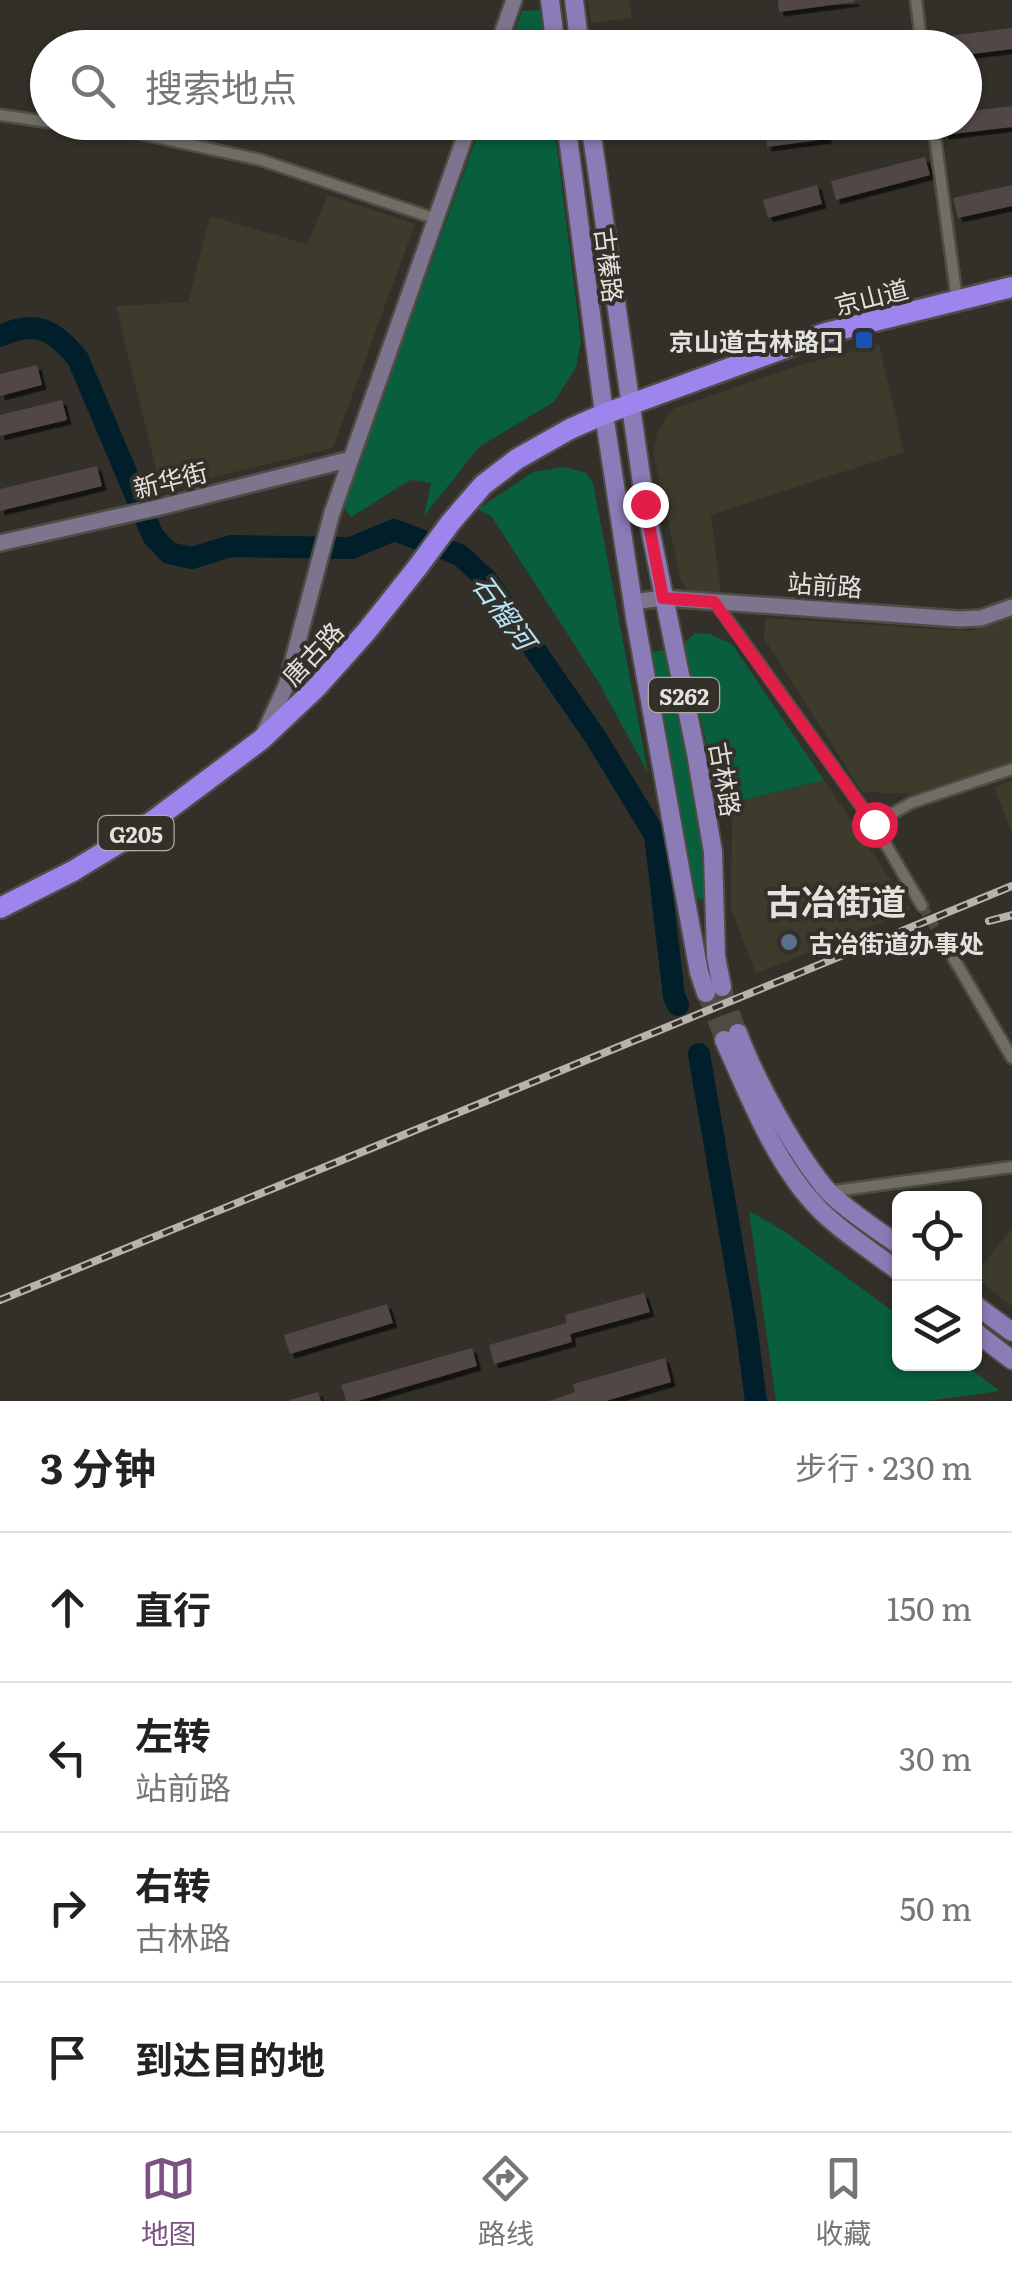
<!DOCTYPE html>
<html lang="zh">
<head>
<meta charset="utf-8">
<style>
  body { margin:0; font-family:Literata,"Noto Sans SC",serif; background:#f6f6f6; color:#222 }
  .controls { position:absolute; right:30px; bottom:30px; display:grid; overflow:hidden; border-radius:15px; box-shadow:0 2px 8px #0004 }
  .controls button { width:90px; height:90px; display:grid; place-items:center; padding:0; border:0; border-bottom:2px solid #e0e0e0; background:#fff; color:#222; font:50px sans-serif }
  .stop { position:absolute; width:30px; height:30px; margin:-22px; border:8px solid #e11d48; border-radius:50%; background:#fff }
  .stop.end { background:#e11d48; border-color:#fff; box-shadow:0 2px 10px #0008 }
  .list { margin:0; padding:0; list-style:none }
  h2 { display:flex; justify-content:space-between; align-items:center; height:130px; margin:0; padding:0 40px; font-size:42px }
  h2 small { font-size:32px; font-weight:400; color:#767676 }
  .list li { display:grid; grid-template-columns:65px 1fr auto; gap:30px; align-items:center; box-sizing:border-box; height:150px; padding:0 40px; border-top:2px solid #e0e0e0 }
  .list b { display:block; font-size:38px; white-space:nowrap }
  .list p { margin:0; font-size:32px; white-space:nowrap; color:#767676 }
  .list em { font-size:32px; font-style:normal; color:#767676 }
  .icon { flex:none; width:55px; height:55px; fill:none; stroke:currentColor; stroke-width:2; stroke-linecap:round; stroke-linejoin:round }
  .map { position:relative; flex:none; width:1012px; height:1401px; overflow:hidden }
  .search { position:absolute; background:#fff; box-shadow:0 2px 8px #0004; left:30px; right:30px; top:30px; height:110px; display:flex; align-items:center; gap:25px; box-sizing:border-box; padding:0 35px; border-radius:55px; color:#767676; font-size:38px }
  .sheet { height:730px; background:#fff }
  nav { display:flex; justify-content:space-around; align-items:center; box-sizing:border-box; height:140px; border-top:2px solid #e0e0e0; background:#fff; font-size:28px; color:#767676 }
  nav a { display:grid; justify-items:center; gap:5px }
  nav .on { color:#7c5285 }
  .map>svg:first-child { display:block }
  .built { fill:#3d3b2b }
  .green { fill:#085e3d }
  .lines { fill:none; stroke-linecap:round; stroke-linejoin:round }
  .river { stroke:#001f2a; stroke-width:22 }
  .building { fill:#514646; filter:url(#shadow) }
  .street-tunnel { stroke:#4d4b43; stroke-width:10; stroke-dasharray:10 5; stroke-linecap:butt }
  .primary-tunnel { stroke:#4d4b43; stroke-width:18; stroke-dasharray:18 9; stroke-linecap:butt }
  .street-casing { stroke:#4e4d45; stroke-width:15 }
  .secondary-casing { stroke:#4e4d45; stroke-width:20 }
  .primary-casing { stroke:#4e4d45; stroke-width:22 }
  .highway-casing { stroke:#4e4d45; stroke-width:25 }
  .street { stroke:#6f6d64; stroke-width:10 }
  .secondary { stroke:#7d748d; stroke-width:15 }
  .primary { stroke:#8b7bb6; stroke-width:18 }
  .highway { stroke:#9d85ed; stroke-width:20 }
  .rail-casing { stroke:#b4b3ac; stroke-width:8 }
  .rail { stroke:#323028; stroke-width:4; stroke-dasharray:11; stroke-linecap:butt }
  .route { stroke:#e11d48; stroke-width:12 }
  .transit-dot { fill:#1a4fb4; stroke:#323028; stroke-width:4 }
  .service-dot { fill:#5c6f8a; stroke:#323028; stroke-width:4 }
  .labels { text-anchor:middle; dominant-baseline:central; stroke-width:8; stroke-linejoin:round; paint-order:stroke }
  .shield { fill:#323028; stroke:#aeada6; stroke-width:2.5 }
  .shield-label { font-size:22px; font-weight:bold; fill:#e3e2dc }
  .street-label { font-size:25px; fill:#e3e2dc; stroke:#323028 }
  .poi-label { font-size:25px; font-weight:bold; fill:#e3e2dc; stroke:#323028; text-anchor:end }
  .water-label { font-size:28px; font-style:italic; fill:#b4e4f7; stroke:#323028 }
  .district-label { font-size:35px; font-weight:bold; fill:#e3e2dc; stroke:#323028 }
</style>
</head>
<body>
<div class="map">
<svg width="1012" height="1401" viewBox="0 0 1012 1401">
  <defs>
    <filter id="shadow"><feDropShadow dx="4.5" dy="4.5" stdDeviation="0" flood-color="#0009"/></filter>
  </defs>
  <rect width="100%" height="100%" fill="#323028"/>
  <g class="built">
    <polygon points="588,0 629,0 632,18 591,23"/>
    <polygon points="328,195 415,224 333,448 161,490 116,306 188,302 210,216 307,244"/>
    <polygon points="879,344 904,452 711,515 721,593 687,589 681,581 653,453 658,431 667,415 675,408 797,366"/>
    <polygon points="1012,617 1012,761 914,794 862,792 764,638 765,618 970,631"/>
    <polygon points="824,780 911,910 756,974 731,909 732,803"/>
    <polygon points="1012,781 1012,834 994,787"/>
    <polygon points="1012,1228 1012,1307 974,1276"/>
  </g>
  <g class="green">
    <polygon points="540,10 545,47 509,47 522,11"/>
    <polygon points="482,122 554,123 581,341 576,367 554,402 479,447 424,516 431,483 410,480 351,517 343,507"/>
    <polygon points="564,467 586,473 593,483 648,773 599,683 492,517 478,509 533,472"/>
    <polygon points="695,633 710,634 732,644 824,780 720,806 684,643"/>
    <polygon points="665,650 669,658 707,861 707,895 701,900 694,896 649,662 650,652"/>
    <polygon points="749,1211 784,1231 899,1316 900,1364 964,1364 1000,1391 928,1401 776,1401"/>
  </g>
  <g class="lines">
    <g class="river">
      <path d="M 0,336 C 37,319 54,330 78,359 L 153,536 L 169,553 L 192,558 L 231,546 L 351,548 L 394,530 L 460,555 L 486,579 L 596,738 L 655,835 L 674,996 L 678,1005"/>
      <polyline points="699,1054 746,1325 756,1401"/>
    </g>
  </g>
  <g class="building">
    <polygon points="778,0 855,0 855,2 779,12"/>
    <polygon points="1012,28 1012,49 964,55 964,48 934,48 933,38"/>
    <polygon points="905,38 906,48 846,48 845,45"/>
    <polygon points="1012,106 1012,127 944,135 942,122 964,122 964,112"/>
    <polygon points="806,122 900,122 900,125 826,134 827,139 767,147 765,127"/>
    <polygon points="925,157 930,175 836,200 831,181"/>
    <polygon points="817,185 822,204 768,218 763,200"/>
    <polygon points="1012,185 1012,206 958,218 953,198"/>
    <polygon points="37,365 42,385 0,396 0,374"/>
    <polygon points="62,400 67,420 0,436 0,415"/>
    <polygon points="97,466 102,486 0,511 0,489"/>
    <polygon points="644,1293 650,1312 570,1334 572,1342 494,1364 489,1345 567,1323 565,1315"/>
    <polygon points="387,1304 393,1323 290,1354 284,1335"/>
    <polygon points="472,1348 477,1366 358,1401 346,1401 341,1385"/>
    <polygon points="665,1358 671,1382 606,1401 549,1401 575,1392 573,1384"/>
    <polygon points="318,1392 321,1401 290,1401 290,1400"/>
  </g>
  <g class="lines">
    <polyline class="street-tunnel" points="922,906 947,947"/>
    <g class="primary-tunnel">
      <polyline points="722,987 738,1033"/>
      <polyline points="706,993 724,1040"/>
    </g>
    <g class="street-casing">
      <g id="street">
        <polyline points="916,0 922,48"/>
        <polyline points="0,115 48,122"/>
        <polyline points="56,122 96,124 261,160 436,219"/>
        <polyline points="933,122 957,300"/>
        <polyline points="715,602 874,824 922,906"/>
        <polyline points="874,824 911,803 1012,769"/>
        <polyline points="947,947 1012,1058"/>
        <polyline points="827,1192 1012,1167"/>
      </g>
    </g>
    <g class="secondary-casing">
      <g id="secondary">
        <polyline points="497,48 514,0"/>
        <polyline points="0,543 156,508 351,459"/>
        <polyline points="633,602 663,598 959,619 981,618 1012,607"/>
        <polyline points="265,731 286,686 332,513 470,122"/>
      </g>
    </g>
    <g class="primary-casing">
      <g id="primary">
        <polyline points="550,0 556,48"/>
        <polyline points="574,0 580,48"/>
        <polyline points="566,122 604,414 635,617 685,896 699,972 706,993"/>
        <polyline points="590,122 645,504 696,753 713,852 716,957 722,987"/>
        <path d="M 738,1033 C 755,1079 795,1152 826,1189 C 842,1207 879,1231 900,1246"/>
        <path d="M 724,1040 C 749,1096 776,1166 820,1210 C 843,1233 873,1252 900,1272"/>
        <polyline points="974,1304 1012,1332"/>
        <polyline points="974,1331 1012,1360"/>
      </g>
    </g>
    <g class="highway-casing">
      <polyline id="highway" points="0,908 73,871 142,829 261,740 316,688 366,632 417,568 451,522 483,485 517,459 570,429 604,414 826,333 1012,287"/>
    </g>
    <use href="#street" class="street"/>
    <use href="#secondary" class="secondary"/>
    <use href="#primary" class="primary"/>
    <use href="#highway" class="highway"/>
    <g class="rail-casing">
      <g id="rail">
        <polyline points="989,921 1012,915"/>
        <polyline points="0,1300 1012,886"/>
      </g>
    </g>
    <use href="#rail" class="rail"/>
  </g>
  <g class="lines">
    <polyline class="route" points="645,504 663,598 714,602 874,824"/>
  </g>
  <rect class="transit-dot" x="854" y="330" width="20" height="20" rx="5"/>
  <circle class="service-dot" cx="789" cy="942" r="10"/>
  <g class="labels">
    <g class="shield">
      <rect x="649" y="678" width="70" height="34" rx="8"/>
      <rect x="98.5" y="816" width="75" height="34" rx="8"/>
    </g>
    <g class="shield-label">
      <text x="684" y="695">S262</text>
      <text x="136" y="833">G205</text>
    </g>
    <g class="street-label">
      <text transform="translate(610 265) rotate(83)">古榛路</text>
      <text transform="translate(871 296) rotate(-14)">京山道</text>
      <text transform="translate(170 479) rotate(-14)">新华街</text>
      <text transform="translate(825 584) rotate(4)">站前路</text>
      <text transform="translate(312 653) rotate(-47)">唐古路</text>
      <text transform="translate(726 779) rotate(80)">古林路</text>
    </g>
    <g class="poi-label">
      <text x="844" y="340">京山道古林路口</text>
      <text x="809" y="942" text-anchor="start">古冶街道办事处</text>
    </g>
    <g class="water-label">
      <text transform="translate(505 611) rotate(54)">石榴河</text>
    </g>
    <g class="district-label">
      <text x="836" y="900">古冶街道</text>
    </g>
  </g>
</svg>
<div class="controls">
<button><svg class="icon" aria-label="locate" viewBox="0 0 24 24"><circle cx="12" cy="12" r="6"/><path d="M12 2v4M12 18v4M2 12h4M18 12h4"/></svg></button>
<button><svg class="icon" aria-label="layers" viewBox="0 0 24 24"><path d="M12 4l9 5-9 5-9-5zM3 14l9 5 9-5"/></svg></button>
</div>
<div class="stop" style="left:874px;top:824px"></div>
<div class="stop end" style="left:645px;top:504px"></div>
<div class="search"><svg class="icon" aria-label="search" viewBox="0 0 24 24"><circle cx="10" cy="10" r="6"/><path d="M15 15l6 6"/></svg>搜索地点</div>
</div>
<section class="sheet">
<h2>3 分钟<small>步行 · 230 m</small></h2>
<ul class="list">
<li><svg class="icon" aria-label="ahead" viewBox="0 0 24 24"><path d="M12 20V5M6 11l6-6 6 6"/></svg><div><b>直行</b></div><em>150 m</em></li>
<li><svg class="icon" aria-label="left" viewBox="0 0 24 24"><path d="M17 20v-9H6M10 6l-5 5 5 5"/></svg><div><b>左转</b><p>站前路</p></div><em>30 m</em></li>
<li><svg class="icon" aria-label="right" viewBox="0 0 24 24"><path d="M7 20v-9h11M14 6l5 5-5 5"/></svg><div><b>右转</b><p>古林路</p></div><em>50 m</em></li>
<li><svg class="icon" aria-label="arrive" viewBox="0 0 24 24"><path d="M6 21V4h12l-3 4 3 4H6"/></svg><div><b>到达目的地</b></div></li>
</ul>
</section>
<nav>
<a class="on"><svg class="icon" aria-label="map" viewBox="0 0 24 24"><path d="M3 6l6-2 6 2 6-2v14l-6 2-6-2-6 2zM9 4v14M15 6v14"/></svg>地图</a>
<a><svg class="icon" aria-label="directions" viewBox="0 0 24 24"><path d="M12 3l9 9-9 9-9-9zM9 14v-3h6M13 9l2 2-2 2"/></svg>路线</a>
<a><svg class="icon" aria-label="saved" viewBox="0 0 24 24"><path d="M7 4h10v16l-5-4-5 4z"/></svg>收藏</a>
</nav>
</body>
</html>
